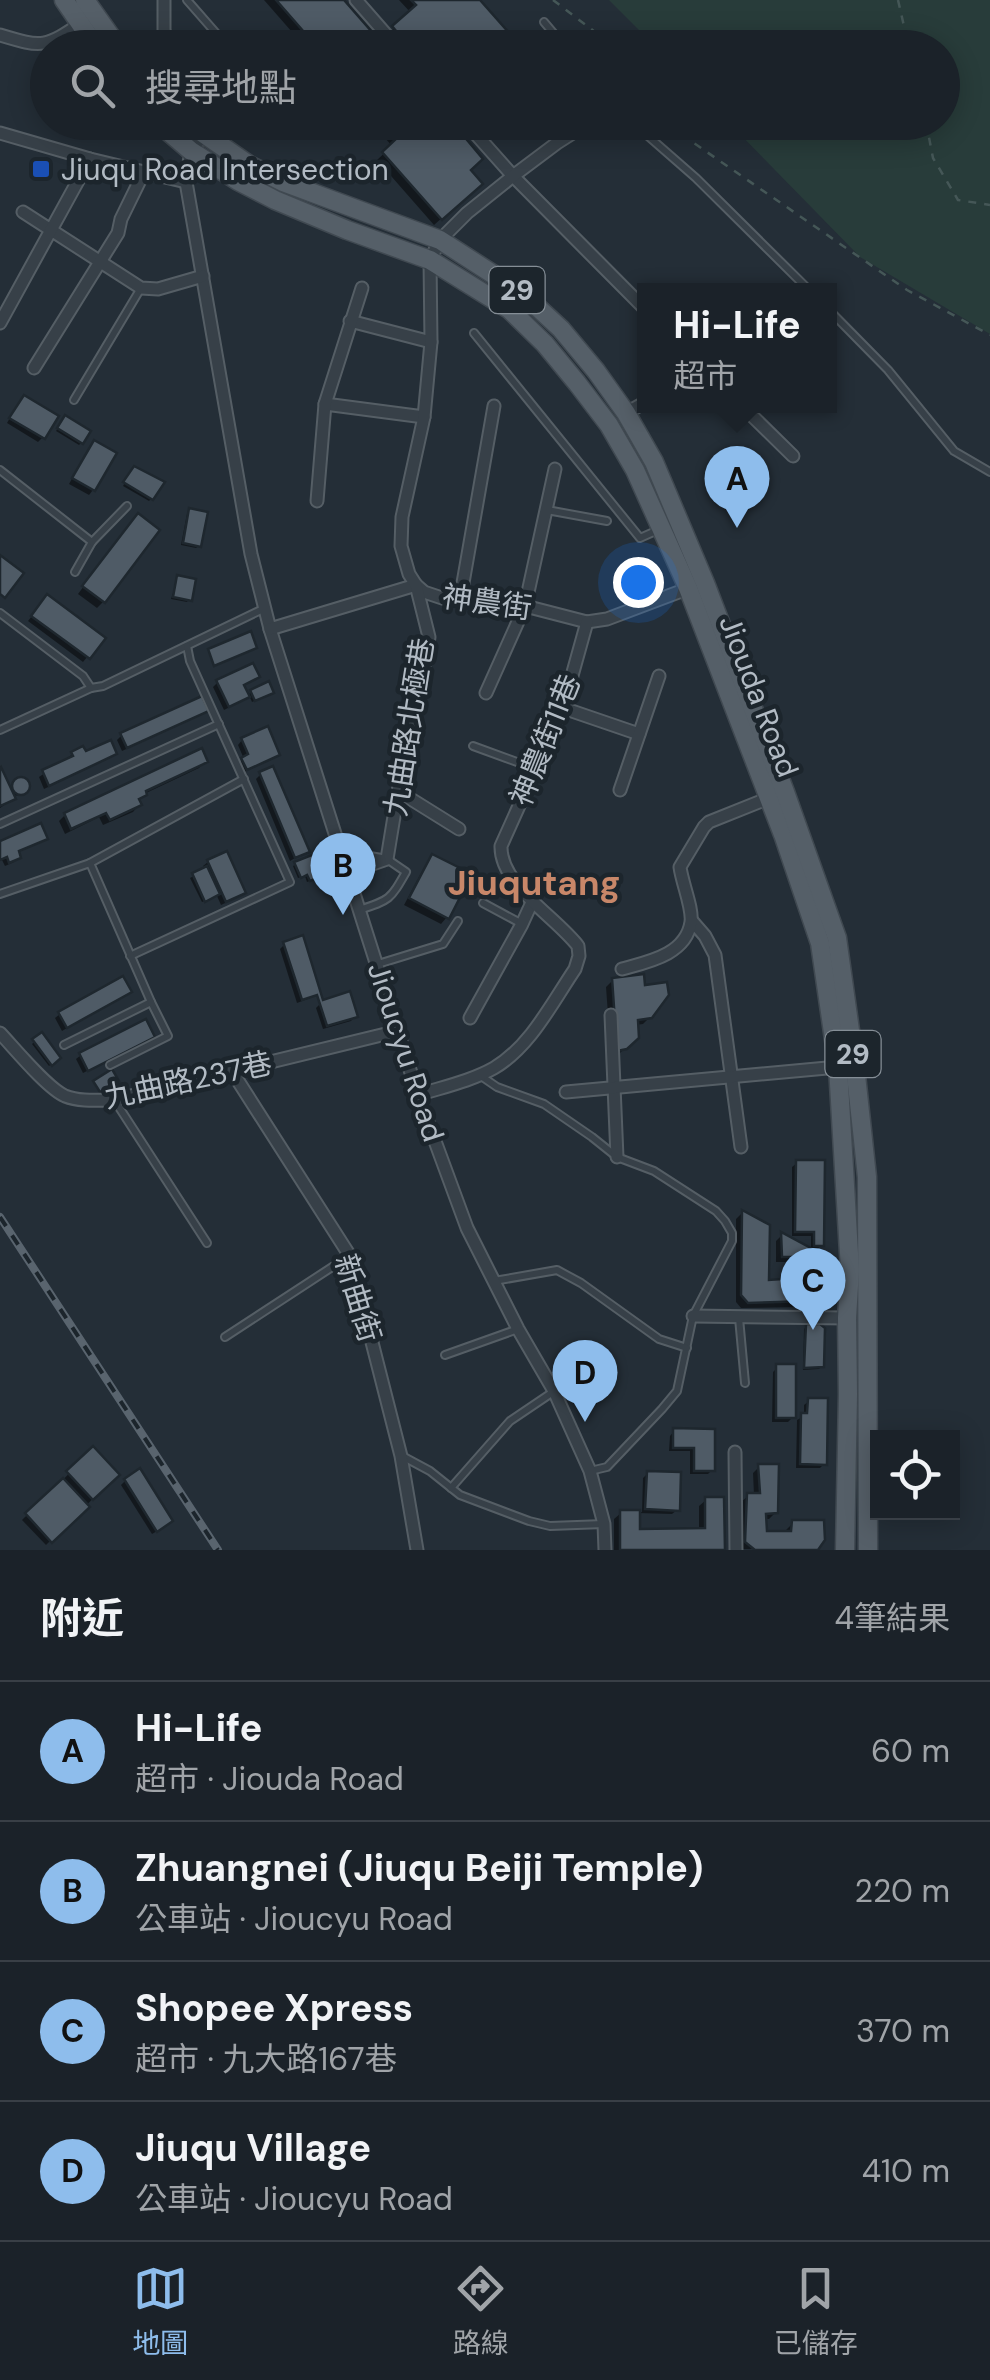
<!DOCTYPE html>
<html lang="zh-TW">
<head>
<meta charset="utf-8">
<style>
  body { margin:0; font-family:"DM Sans","Noto Sans TC",sans-serif; background:#282f35; color:#f1f3f6 }
  .controls { position:absolute; right:30px; bottom:30px; display:grid; overflow:hidden; border-radius:0px; box-shadow:0 5px 25px #0003 }
  .controls button { width:90px; height:90px; display:grid; place-items:center; padding:0; border:0; border-bottom:2px solid #393f46; background:#1b2229; color:#f1f3f6; font:50px sans-serif }
  .you { position:absolute; left:638px; top:582px; width:35px; height:35px; margin:-25px; border:8px solid #fff; border-radius:50%; background:#1a73e8; box-shadow:0 0 0 15px #1a73e833 }
  .badge { display:grid; place-items:center; width:65px; height:65px; border-radius:50%; background:#8ebdec; color:#111; font-size:32px; font-weight:700 }
  .pin { position:absolute; translate:-50% -82px; filter:drop-shadow(0 2px 5px #0008) }
  .pin::after { content:''; position:absolute; top:52px; width:35px; height:30px; background:inherit; clip-path:polygon(0 0,100% 0,50% 100%) }
  .popup { position:absolute; left:637px; top:283px; width:200px; height:130px; box-sizing:border-box; display:grid; place-content:center; border-radius:0px; background:#1b2229; filter:drop-shadow(0 2px 8px #0005); font-size:32px; white-space:nowrap; color:#a0a4a8 }
  .popup b { font-size:38px; color:#f1f3f6 }
  .popup::after { content:''; position:absolute; left:50%; top:100%; margin-left:-20px; border:20px solid transparent; border-top-color:#1b2229 }
  .list { margin:0; padding:0; list-style:none }
  h2 { display:flex; justify-content:space-between; align-items:center; height:130px; margin:0; padding:0 40px; font-size:42px }
  h2 small { font-size:32px; font-weight:400; color:#a0a4a8 }
  .list li { display:grid; grid-template-columns:65px 1fr auto; gap:30px; align-items:center; box-sizing:border-box; height:140px; padding:0 40px; border-top:2px solid #393f46 }
  .list b { display:block; font-size:38px; white-space:nowrap }
  .list p { margin:0; font-size:32px; white-space:nowrap; color:#a0a4a8 }
  .list em { font-size:32px; font-style:normal; color:#a0a4a8 }
  .icon { flex:none; width:55px; height:55px; fill:none; stroke:currentColor; stroke-width:2; stroke-linecap:round; stroke-linejoin:round }
  .map { position:relative; flex:none; width:990px; height:1550px; overflow:hidden }
  .search { position:absolute; background:#1b2229; box-shadow:0 5px 25px #0003; left:30px; right:30px; top:30px; height:110px; display:flex; align-items:center; gap:25px; box-sizing:border-box; padding:0 35px; border-radius:55px; color:#a0a4a8; font-size:38px }
  .sheet { height:690px; background:#1b2229 }
  nav { display:flex; justify-content:space-around; align-items:center; box-sizing:border-box; height:140px; border-top:2px solid #393f46; background:#1b2229; font-size:28px; color:#a0a4a8 }
  nav a { display:grid; justify-items:center; gap:5px }
  nav .on { color:#8ebdec }
  .map>svg:first-child { display:block }
  .green { fill:#283c3a }
  .shadow { fill:#0007 }
  .building { fill:#4f5b66; stroke:#1e272e; stroke-width:2.5 }
  .lines { fill:none; stroke-linecap:round; stroke-linejoin:round }
  .lane-casing { stroke:#555e65; stroke-width:10 }
  .street-casing { stroke:#555e65; stroke-width:15 }
  .primary-casing { stroke:#404951; stroke-width:21 }
  .path { stroke:#455757; stroke-width:2.5; stroke-dasharray:8 8; stroke-linecap:butt }
  .lane { stroke:#374048; stroke-width:6 }
  .street { stroke:#374048; stroke-width:11 }
  .primary { stroke:#555f68; stroke-width:18 }
  .rail-casing { stroke:#59646e; stroke-width:8 }
  .rail { stroke:#1c252c; stroke-width:4; stroke-dasharray:11; stroke-linecap:butt }
  .transit-dot { fill:#1a4fb4; stroke:#1c252c; stroke-width:4 }
  .labels { text-anchor:middle; dominant-baseline:central; stroke-width:9; stroke-linejoin:round; paint-order:stroke }
  .shield { fill:#1c252c; stroke:#858e96; stroke-width:2.5 }
  .shield-label { font-size:28px; font-weight:bold; fill:#b2bbc4 }
  .poi-label { font-size:30px; fill:#b2bbc4; stroke:#1c252c; text-anchor:start }
  .street-label { font-size:30px; fill:#b2bbc4; stroke:#1c252c }
  .quarter-label { font-size:35px; font-weight:bold; fill:#c88769; stroke:#1c252c }
</style>
</head>
<body>
<div class="map">
<svg width="990" height="1550" viewBox="0 0 990 1550">
  <rect width="100%" height="100%" fill="#242e37"/>
  <polygon class="green" points="609,0 990,0 990,334 860,257 729,123 942,122 942,48 656,47"/>
  <g class="shadow">
    <polygon points="264,0 341,0 382,48 306,48"/>
    <polygon points="399,0 477,0 495,48 398,48 387,35 411,13"/>
    <polygon points="371,122 448,122 468,170 480,184 434,225 377,160 392,146"/>
    <polygon points="19,402 43,437 38,442 7,423"/>
    <polygon points="63,421 81,443 79,445 56,431"/>
    <polygon points="89,448 93,490 89,495 69,484"/>
    <polygon points="132,471 151,499 149,501 123,486"/>
    <polygon points="190,511 199,546 196,548 181,545 187,514"/>
    <polygon points="131,523 103,602 97,608 78,594"/>
    <polygon points="178,578 189,599 187,602 171,599"/>
    <polygon points="43,602 102,639 83,662 28,621"/>
    <polygon points="257,677 242,686 247,696 251,692 269,695 252,702 249,695 242,701 224,710 213,687 218,682"/>
    <polygon points="201,700 206,711 201,715 122,751 117,740 121,736"/>
    <polygon points="242,740 278,755 273,759 242,773 238,764 244,759 238,745"/>
    <polygon points="114,753 110,758 44,789 39,777 73,754"/>
    <polygon points="205,761 199,768 144,794 138,802 139,805 133,812 103,825 99,817 65,834 59,821 65,815"/>
    <polygon points="0,771 11,794 12,786 15,783 22,780 27,785 22,795 11,796 13,799 0,808"/>
    <polygon points="260,775 307,851 290,861 256,779"/>
    <polygon points="45,838 40,843 16,853 18,857 14,862 5,866 2,860 0,861 0,843"/>
    <polygon points="432,857 447,917 441,924 404,905 426,864"/>
    <polygon points="208,862 243,893 238,897 221,905 217,896 202,902 190,878 205,870 203,866"/>
    <polygon points="296,864 318,870 317,878 307,882 305,876 298,878 293,866"/>
    <polygon points="285,944 318,993 313,997 297,1003 280,949"/>
    <polygon points="613,980 651,1016 643,1024 636,1025 636,1037 618,1055 611,1056 606,987"/>
    <polygon points="129,992 62,1031 55,1018 60,1014"/>
    <polygon points="321,1003 355,1016 351,1021 323,1029 316,1008"/>
    <polygon points="41,1036 58,1058 49,1066 32,1044"/>
    <polygon points="152,1036 147,1041 83,1073 76,1059 81,1055"/>
    <polygon points="797,1163 822,1245 814,1252 819,1291 803,1307 741,1308 736,1302 736,1219 742,1213 766,1283 792,1281 792,1262 776,1262 776,1241 782,1235 811,1250 811,1236 792,1236 792,1167"/>
    <polygon points="807,1326 822,1366 819,1369 803,1370 804,1329"/>
    <polygon points="778,1367 793,1417 788,1422 772,1422 773,1372"/>
    <polygon points="809,1401 824,1464 820,1468 796,1468 797,1420 804,1416 804,1405"/>
    <polygon points="674,1431 713,1431 712,1470 708,1474 690,1474 690,1451 669,1451 670,1436"/>
    <polygon points="93,1450 117,1475 46,1545 22,1520"/>
    <polygon points="760,1466 776,1512 769,1519 764,1519 764,1534 786,1533 786,1530 793,1523 815,1550 739,1549 741,1502 748,1496 754,1495 753,1473"/>
    <polygon points="648,1473 677,1510 672,1514 637,1513 637,1531 699,1531 699,1506 706,1500 721,1550 614,1550 614,1519 621,1513 642,1512 643,1478"/>
    <polygon points="126,1480 166,1526 152,1534 121,1485"/>
  </g>
  <g class="building">
    <polygon points="276,0 344,0 386,48 318,48"/>
    <polygon points="411,0 480,0 511,35 497,48 410,48 392,26 416,5"/>
    <polygon points="383,122 452,122 483,159 471,170 483,184 442,220 382,152 397,138"/>
    <polygon points="24,395 59,416 45,439 9,418"/>
    <polygon points="65,415 91,431 83,444 57,428"/>
    <polygon points="94,440 117,453 95,491 72,478"/>
    <polygon points="134,466 165,482 153,500 123,482"/>
    <polygon points="189,508 208,512 201,547 183,543"/>
    <polygon points="138,513 160,530 105,603 82,586"/>
    <polygon points="0,555 24,573 5,598 0,594"/>
    <polygon points="177,575 196,579 192,601 173,597"/>
    <polygon points="47,594 106,638 90,659 31,616"/>
    <polygon points="251,631 257,648 214,666 208,649"/>
    <polygon points="253,663 260,677 244,685 250,697 229,707 216,680"/>
    <polygon points="269,681 274,693 255,701 250,690"/>
    <polygon points="202,696 209,711 127,748 120,733"/>
    <polygon points="268,726 280,755 247,770 241,758 248,754 241,738"/>
    <polygon points="111,740 117,754 49,786 42,770 73,756 71,752 83,746 86,751"/>
    <polygon points="202,748 208,762 146,791 147,795 139,799 142,805 110,820 106,813 71,829 64,813"/>
    <polygon points="273,766 310,852 295,858 259,772"/>
    <polygon points="1,767 16,799 0,806 0,768"/>
    <circle cx="21" cy="786" r="9"/>
    <polygon points="41,823 48,839 19,851 21,858 9,863 7,857 0,860 0,841"/>
    <polygon points="327,849 334,864 320,870 323,876 310,881 307,875 301,878 294,862"/>
    <polygon points="227,851 246,893 226,902 207,860"/>
    <polygon points="432,854 472,874 449,919 409,898"/>
    <polygon points="207,866 220,894 205,902 192,873"/>
    <polygon points="303,935 323,1000 350,991 358,1017 327,1026 317,995 302,1000 283,942"/>
    <polygon points="644,974 645,985 667,982 669,995 652,1018 638,1020 639,1038 627,1049 617,1051 612,978"/>
    <polygon points="123,976 132,992 67,1028 58,1012"/>
    <polygon points="146,1019 155,1037 88,1071 79,1053"/>
    <polygon points="42,1032 61,1058 52,1066 32,1039"/>
    <polygon points="112,1069 119,1081 100,1092 93,1081"/>
    <polygon points="796,1160 825,1160 824,1246 814,1246 814,1232 795,1232"/>
    <polygon points="742,1210 770,1225 769,1280 797,1278 797,1257 782,1257 781,1232 820,1253 822,1292 812,1301 748,1303 741,1295"/>
    <polygon points="806,1324 820,1324 825,1328 824,1367 804,1368"/>
    <rect x="776" y="1364" width="20" height="54"/>
    <polygon points="808,1398 828,1398 827,1465 800,1464 801,1413 807,1413"/>
    <polygon points="673,1428 715,1429 715,1471 694,1471 694,1448 673,1448"/>
    <polygon points="93,1446 120,1475 93,1500 66,1471"/>
    <polygon points="758,1464 779,1464 778,1513 766,1514 767,1531 791,1531 792,1520 824,1520 825,1540 818,1550 755,1550 745,1542 747,1493 760,1493"/>
    <polygon points="140,1468 173,1521 157,1532 124,1479"/>
    <polygon points="647,1471 681,1472 680,1511 645,1509"/>
    <polygon points="63,1478 90,1507 52,1543 25,1513"/>
    <polygon points="705,1497 724,1497 725,1550 620,1550 620,1510 640,1510 640,1529 705,1528"/>
  </g>
  <g class="lines">
    <g class="lane-casing">
      <g id="lane">
        <polyline points="187,0 229,48"/>
        <polyline points="544,22 566,48"/>
        <polyline points="632,122 696,178 809,290"/>
        <polyline points="217,143 230,122"/>
        <polyline points="830,311 888,370 954,451 990,472"/>
        <polyline points="474,333 640,538 658,530"/>
        <polyline points="74,400 141,288"/>
        <polyline points="0,470 92,542 75,572"/>
        <polyline points="547,510 607,521"/>
        <polyline points="92,542 127,506"/>
        <polyline points="0,613 83,676 91,688"/>
        <polyline points="0,730 91,688 103,686 265,608"/>
        <polyline points="473,746 536,769"/>
        <polyline points="0,824 219,724"/>
        <path d="M 342,851 L 387,859 L 406,872 C 390,900 390,900 359,910"/>
        <polyline points="0,894 90,863"/>
        <polyline points="483,903 522,924"/>
        <polyline points="130,956 290,882 190,661 187,646"/>
        <polyline points="378,964 443,944 458,921"/>
        <polyline points="64,1045 151,1002 90,863 244,779"/>
        <polyline points="110,1065 168,1036 151,1002"/>
        <polyline points="481,1076 497,1087 544,1104 592,1137 617,1157 654,1171 716,1211 725,1221 732,1233 732,1241 693,1316 677,1391 662,1409 607,1467 590,1471"/>
        <polyline points="115,1101 207,1243"/>
        <polyline points="494,1281 557,1270 581,1283 659,1339 687,1348"/>
        <polyline points="739,1318 745,1383"/>
        <polyline points="225,1337 349,1256"/>
        <polyline points="445,1355 518,1329"/>
        <polyline points="402,1456 430,1471 460,1495 529,1521 550,1526 604,1524"/>
        <polyline points="451,1488 510,1421 553,1392"/>
      </g>
    </g>
    <g class="street-casing">
      <g id="street">
        <polyline points="164,0 164,30 169,48"/>
        <polyline points="356,0 398,48"/>
        <path d="M 0,35 C 43,48 45,48 83,22"/>
        <polyline points="465,122 513,176 644,308"/>
        <polyline points="0,133 90,159 186,182"/>
        <polyline points="203,135 191,151 186,182 251,554 270,629 418,1095 467,1228 518,1329 554,1391 590,1471 604,1524 605,1550"/>
        <polyline points="23,212 141,288 158,289 203,276"/>
        <polyline points="350,321 431,342"/>
        <polyline points="0,323 90,159"/>
        <polyline points="34,368 118,233 121,219 144,172"/>
        <polyline points="325,404 424,417"/>
        <polyline points="742,406 793,456"/>
        <polyline points="626,413 644,403"/>
        <polyline points="317,501 325,404 362,288"/>
        <polyline points="460,600 494,406"/>
        <polyline points="270,629 416,585 424,592 442,598 525,606 587,622 607,619 692,587"/>
        <polyline points="486,693 525,606 555,469"/>
        <polyline points="563,708 639,734"/>
        <polyline points="620,790 659,676"/>
        <polyline points="398,791 459,829"/>
        <polyline points="347,873 387,859 413,701 424,669 429,637 416,585 409,574 401,546 402,517 424,417 431,342 430,260 440,240 467,213 513,176 557,143 590,122"/>
        <polyline points="692,921 705,936 715,955 741,1147"/>
        <path d="M 622,969 C 647,962 686,955 691,922 C 693,908 682,883 680,867 L 704,827 L 709,822 L 769,798"/>
        <polyline points="611,1015 617,1157"/>
        <polyline points="470,1018 522,924 533,900"/>
        <path d="M 0,1033 C 15,1049 47,1088 65,1096 C 80,1102 99,1100 114,1100 L 398,1031"/>
        <polyline points="233,1073 350,1256 401,1456 417,1550"/>
        <polyline points="566,1092 838,1067"/>
        <path d="M 418,1095 C 443,1087 471,1081 494,1068 C 530,1047 552,1003 575,969 L 579,956 L 578,946 C 555,916 500,885 501,846 L 563,708 L 587,622"/>
        <polyline points="693,1316 847,1318"/>
        <polyline points="735,1452 736,1550"/>
      </g>
    </g>
    <g class="primary-casing">
      <g id="primary">
        <polyline points="64,0 97,48"/>
        <polyline points="85,0 119,48"/>
        <polyline points="157,122 191,151 238,181 275,200 347,230 430,260 509,309 545,344 577,383 609,425 635,470 688,588 784,837 820,943 838,1067 850,1270 847,1318 848,1394 845,1550"/>
        <polyline points="187,122 249,165 283,182 440,240 522,293 561,329 596,371 626,413 654,462 705,583 785,792 837,938 855,1066 867,1177 868,1550"/>
      </g>
    </g>
    <g class="path">
      <polyline points="553,0 595,32 622,48"/>
      <polyline points="898,0 909,48"/>
      <polyline points="671,122 688,139 907,290 990,335"/>
      <polyline points="926,122 933,158 958,200 990,205"/>
    </g>
    <use href="#lane" class="lane"/>
    <use href="#street" class="street"/>
    <use href="#primary" class="primary"/>
    <g class="rail-casing">
      <polyline id="rail" points="0,1217 218,1550"/>
    </g>
    <use href="#rail" class="rail"/>
  </g>
  <rect class="transit-dot" x="31" y="159" width="20" height="20" rx="5"/>
  <g class="labels">
    <g class="shield">
      <rect x="489.5" y="267" width="55" height="46" rx="8"/>
      <rect x="825.5" y="1031" width="55" height="46" rx="8"/>
    </g>
    <g class="shield-label">
      <text x="517" y="290">29</text>
      <text x="853" y="1054">29</text>
    </g>
    <g class="poi-label">
      <text x="61" y="169">Jiuqu Road Intersection</text>
    </g>
    <g class="street-label">
      <text transform="translate(487 602) rotate(8)">神農街</text>
      <text transform="translate(759 696) rotate(69)">Jiouda Road</text>
      <text transform="translate(409 727) rotate(-81)">九曲路北極巷</text>
      <text transform="translate(545 740) rotate(-68)">神農街11巷</text>
      <text transform="translate(406 1052) rotate(72)">Jioucyu Road</text>
      <text transform="translate(188 1080) rotate(-12)">九曲路237巷</text>
      <text transform="translate(358 1298) rotate(73)">新曲街</text>
    </g>
    <g class="quarter-label">
      <text x="534" y="883">Jiuqutang</text>
    </g>
  </g>
</svg>
<div class="controls">
<button><svg class="icon" aria-label="locate" viewBox="0 0 24 24"><circle cx="12" cy="12" r="6"/><path d="M12 2v4M12 18v4M2 12h4M18 12h4"/></svg></button>
</div>
<div class="you"></div>
<div class="pin badge" style="left:737px;top:528px">A</div>
<div class="popup"><b>Hi-Life</b>超市</div>
<div class="pin badge" style="left:343px;top:915px">B</div>
<div class="pin badge" style="left:813px;top:1330px">C</div>
<div class="pin badge" style="left:585px;top:1422px">D</div>
<div class="search"><svg class="icon" aria-label="search" viewBox="0 0 24 24"><circle cx="10" cy="10" r="6"/><path d="M15 15l6 6"/></svg>搜尋地點</div>
</div>
<section class="sheet">
<h2>附近<small>4筆結果</small></h2>
<ul class="list">
<li><span class="badge">A</span><div><b>Hi-Life</b><p>超市 · Jiouda Road</p></div><em>60 m</em></li>
<li><span class="badge">B</span><div><b>Zhuangnei (Jiuqu Beiji Temple)</b><p>公車站 · Jioucyu Road</p></div><em>220 m</em></li>
<li><span class="badge">C</span><div><b>Shopee Xpress</b><p>超市 · 九大路167巷</p></div><em>370 m</em></li>
<li><span class="badge">D</span><div><b>Jiuqu Village</b><p>公車站 · Jioucyu Road</p></div><em>410 m</em></li>
</ul>
</section>
<nav>
<a class="on"><svg class="icon" aria-label="map" viewBox="0 0 24 24"><path d="M3 6l6-2 6 2 6-2v14l-6 2-6-2-6 2zM9 4v14M15 6v14"/></svg>地圖</a>
<a><svg class="icon" aria-label="directions" viewBox="0 0 24 24"><path d="M12 3l9 9-9 9-9-9zM9 14v-3h6M13 9l2 2-2 2"/></svg>路線</a>
<a><svg class="icon" aria-label="saved" viewBox="0 0 24 24"><path d="M7 4h10v16l-5-4-5 4z"/></svg>已儲存</a>
</nav>
</body>
</html>
